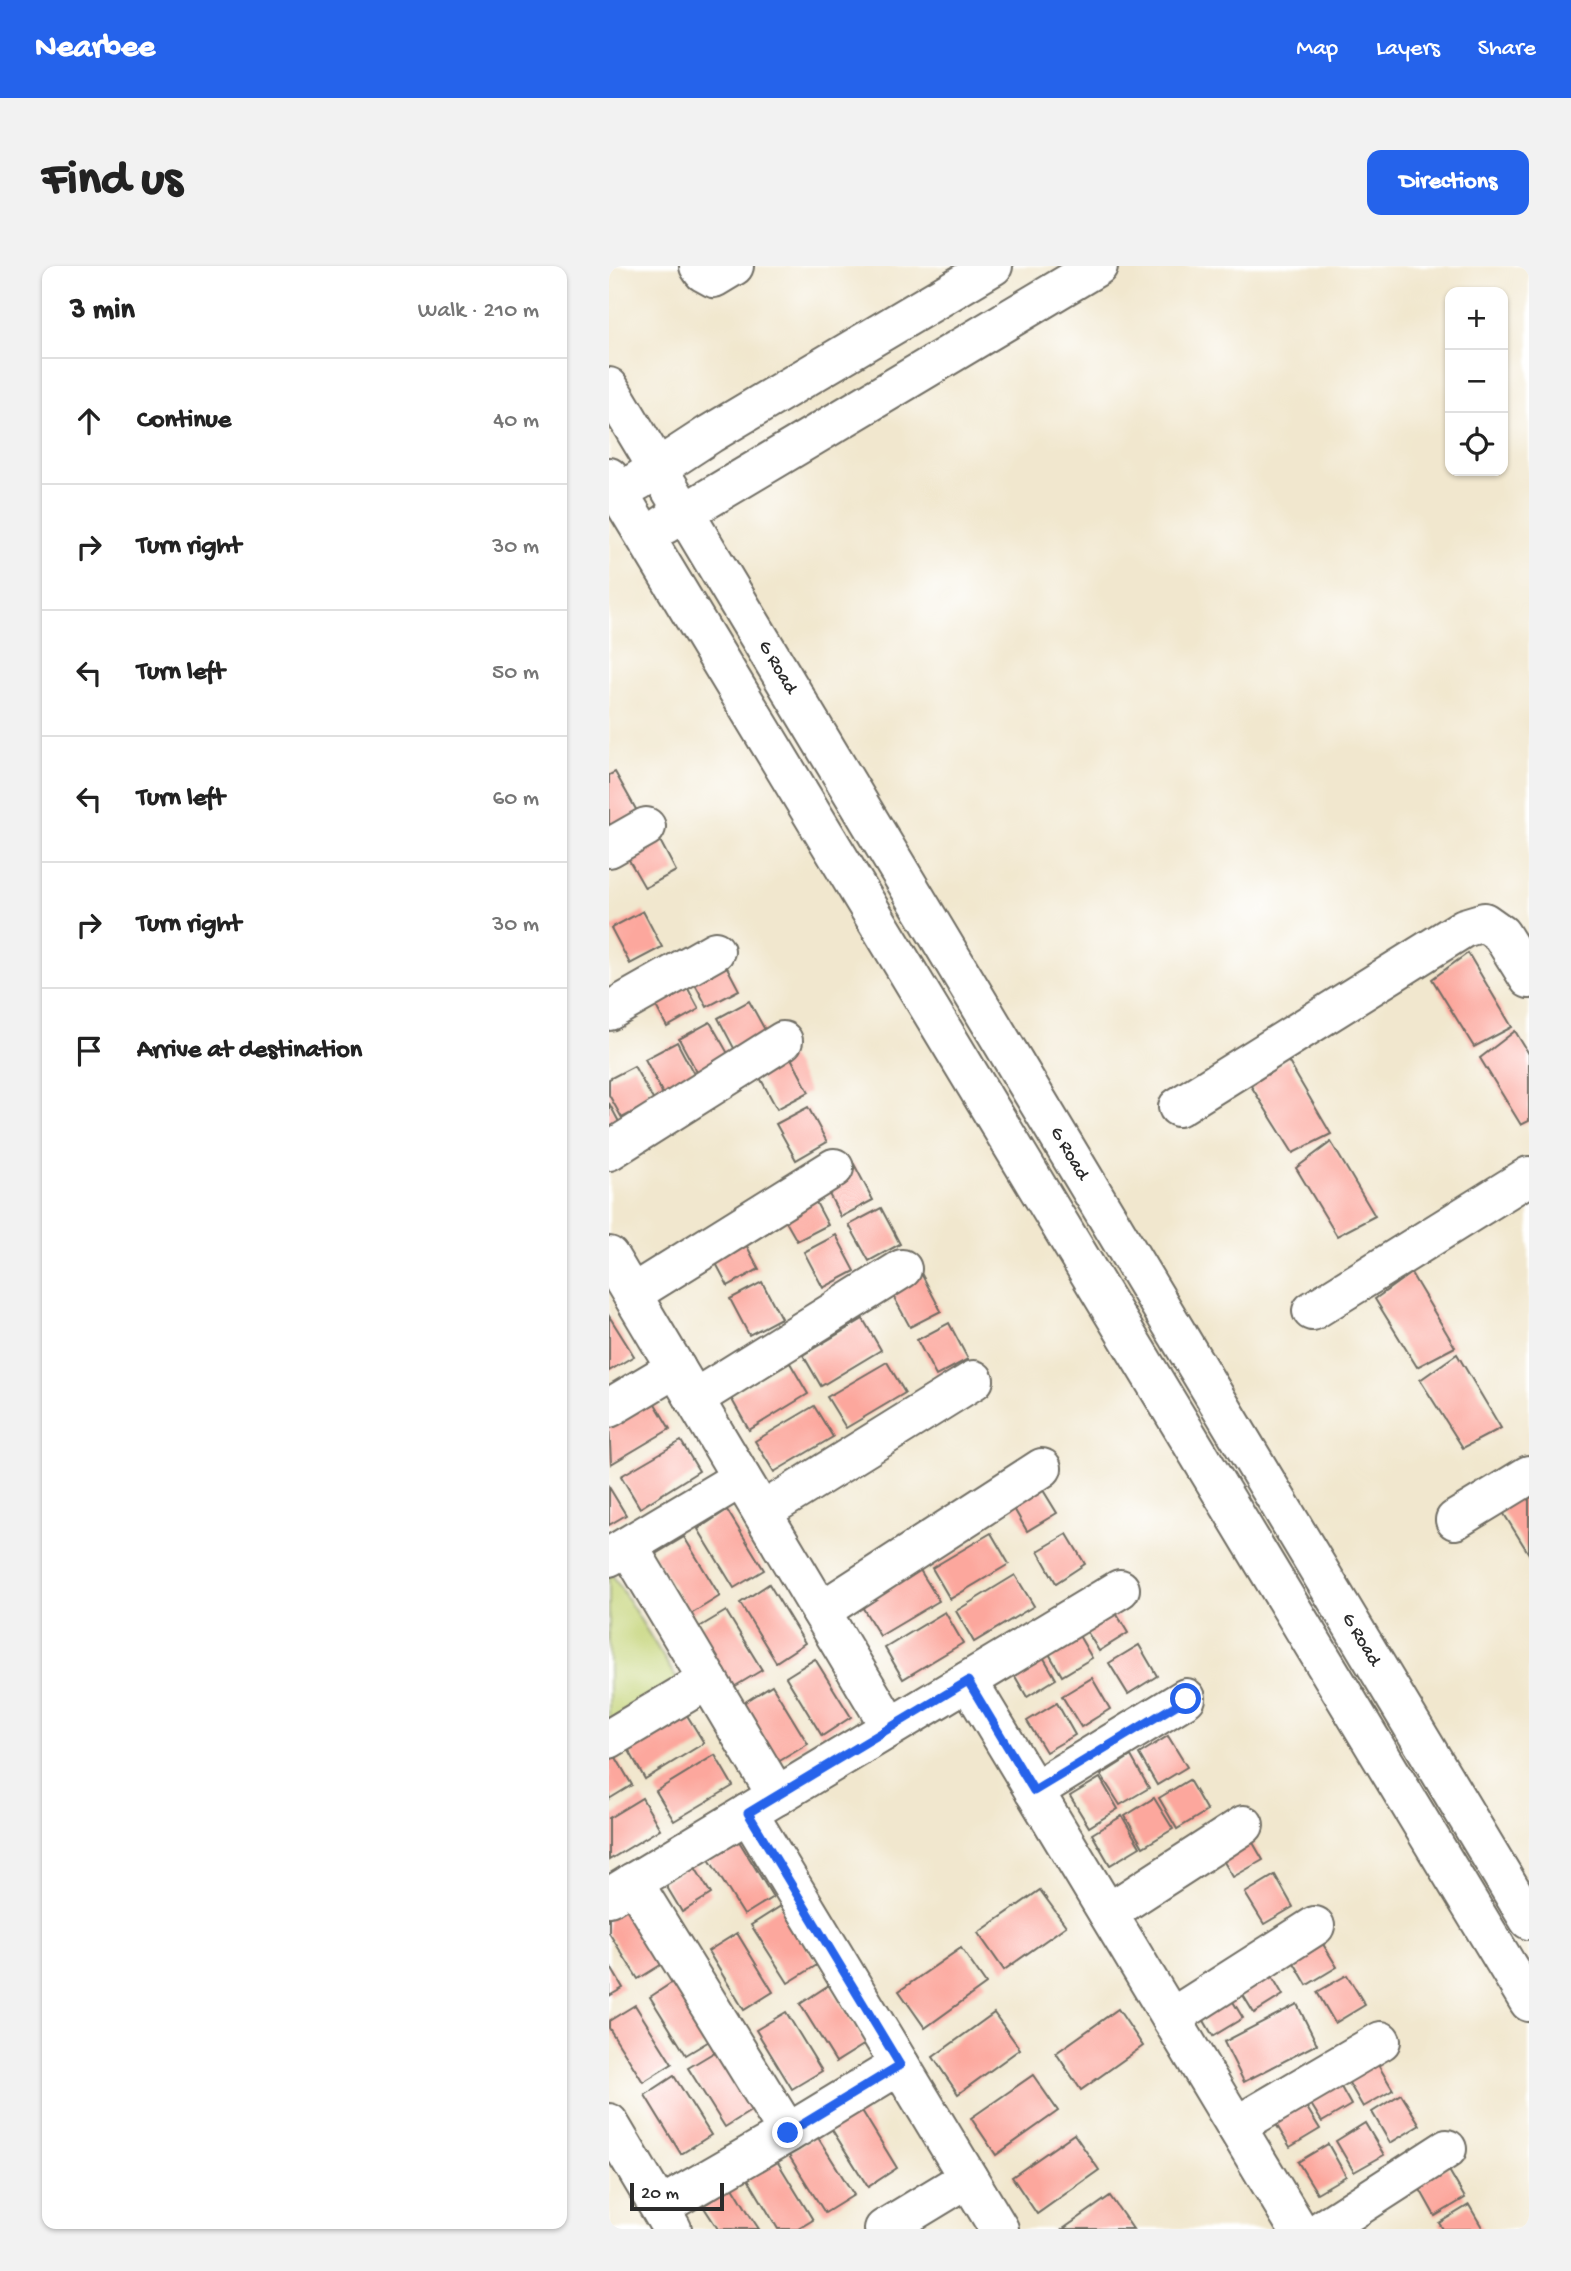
<!DOCTYPE html>
<html lang="en">
<head>
<meta charset="utf-8">
<style>
  body { margin:0; font-family:"Gochi Hand",sans-serif; background:#f2f2f2; color:#222 }
  .controls { position:absolute; right:21px; top:21px; display:grid; overflow:hidden; border-radius:14px; box-shadow:0 2px 5px #0004 }
  .controls button { width:63px; height:63px; display:grid; place-items:center; padding:0; border:0; border-bottom:2px solid #e0e0e0; background:#fff; color:#222; font:35px sans-serif }
  .scale { position:absolute; left:21px; bottom:18px; width:94px; box-sizing:border-box; padding-left:7px; border:4px solid #2b2b2b; border-top:0; font-size:19px; line-height:24px; white-space:nowrap; color:#2b2b2b; -webkit-text-stroke:5px #fff; paint-order:stroke }
  .stop { position:absolute; width:21px; height:21px; margin:-16px; border:5px solid #2563eb; border-radius:50%; background:#fff }
  .stop.end { background:#2563eb; border-color:#fff; box-shadow:0 2px 7px #0008 }
  .list { margin:0; padding:0; list-style:none }
  h2 { display:flex; justify-content:space-between; align-items:center; height:91px; margin:0; padding:0 28px; font-size:30px }
  h2 small { font-size:23px; font-weight:400; color:#767676 }
  .list li { display:grid; grid-template-columns:46px 1fr auto; gap:21px; align-items:center; box-sizing:border-box; height:126px; padding:0 28px; border-top:2px solid #e0e0e0 }
  .list b { display:block; font-size:26px; white-space:nowrap }
  .list em { font-size:23px; font-style:normal; color:#767676 }
  .icon { flex:none; width:38px; height:38px; fill:none; stroke:currentColor; stroke-width:2; stroke-linecap:round; stroke-linejoin:round }
  .map { position:relative; flex:none; width:920px; height:1963px; overflow:hidden; border-radius:14px }
  header { display:flex; align-items:center; gap:42px; box-sizing:border-box; height:98px; padding:0 35px; background:#2563eb; color:#fff }
  header strong { font-size:33px }
  nav { display:flex; gap:38px; margin-inline-start:auto; font-size:24px }
  .intro { display:flex; align-items:center; justify-content:space-between; box-sizing:border-box; height:168px; padding:0 42px }
  h1 { margin:0; font-size:49px }
  .button { padding:18px 32px; border-radius:14px; background:#2563eb; color:#fff; font-size:24px; font-weight:700 }
  main { display:flex; gap:42px; padding:0 42px }
  aside { flex:1; background:#fff; border-radius:14px; box-shadow:0 2px 5px #0004 }
  .map>svg:first-child { display:block }
  .green { fill:#c3d376; stroke:#777f50; stroke-width:2 }
  .building { fill:#fca79d }
  .lines { fill:none; stroke-linecap:round; stroke-linejoin:round }
  .minor-casing { stroke:#706d64; stroke-width:42 }
  .minor { stroke:#fff; stroke-width:38 }
  .route { stroke:#2563eb; stroke-width:9 }
  .labels { text-anchor:middle; dominant-baseline:central; stroke-width:7; stroke-linejoin:round; paint-order:stroke }
  .street-label { font-size:19px; fill:#2b2b2b; stroke:#fff }
</style>
</head>
<body>
<header>
<strong>Nearbee</strong>
<nav><a>Map</a><a>Layers</a><a>Share</a></nav>
</header>
<div class="intro"><h1>Find us</h1><a class="button">Directions</a></div>
<main>
<aside>
<h2>3 min<small>Walk · 210 m</small></h2>
<ul class="list">
<li><svg class="icon" aria-label="ahead" viewBox="0 0 24 24"><path d="M12 20V5M6 11l6-6 6 6"/></svg><div><b>Continue</b></div><em>40 m</em></li>
<li><svg class="icon" aria-label="right" viewBox="0 0 24 24"><path d="M7 20v-9h11M14 6l5 5-5 5"/></svg><div><b>Turn right</b></div><em>30 m</em></li>
<li><svg class="icon" aria-label="left" viewBox="0 0 24 24"><path d="M17 20v-9H6M10 6l-5 5 5 5"/></svg><div><b>Turn left</b></div><em>50 m</em></li>
<li><svg class="icon" aria-label="left" viewBox="0 0 24 24"><path d="M17 20v-9H6M10 6l-5 5 5 5"/></svg><div><b>Turn left</b></div><em>60 m</em></li>
<li><svg class="icon" aria-label="right" viewBox="0 0 24 24"><path d="M7 20v-9h11M14 6l5 5-5 5"/></svg><div><b>Turn right</b></div><em>30 m</em></li>
<li><svg class="icon" aria-label="arrive" viewBox="0 0 24 24"><path d="M6 21V4h12l-3 4 3 4H6"/></svg><div><b>Arrive at destination</b></div></li>
</ul>
</aside>
<div class="map">
<svg width="920" height="1963" viewBox="0 0 920 1963">
  <rect width="100%" height="100%" fill="#fff"/>
  <filter id="ink" filterUnits="userSpaceOnUse"><feTurbulence type="fractalNoise" baseFrequency=".0143" numOctaves="2"/><feDisplacementMap in="SourceGraphic" scale="14" xChannelSelector="R" yChannelSelector="G"/><feConvolveMatrix kernelMatrix="1 2 1 2 8 2 1 2 1" color-interpolation-filters="sRGB"/></filter>
  <filter id="wash" filterUnits="userSpaceOnUse"><feTurbulence type="fractalNoise" baseFrequency=".00686" numOctaves="4" result="noise"/><feDisplacementMap in="SourceGraphic" scale="28" xChannelSelector="R" yChannelSelector="G"/><feGaussianBlur stdDeviation="1.57" result="paint"/><feColorMatrix in="noise" values="0 0 0 0 0 0 0 0 0 0 0 0 0 0 0 0 0 1.4 0 .05"/><feComposite in="paint" operator="in"/></filter>
  <g filter="url(#wash)">
    <rect width="100%" height="100%" fill="#f1e7ce"/>
    <polygon class="green" points="3,1308 69,1415 0,1459 0,1310"/>
    <g id="blocks">
      <g class="building">
        <polygon points="6,506 29,547 0,564 0,509"/>
        <polygon points="48,569 67,605 36,622 16,587"/>
        <polygon points="34,645 53,681 21,698 2,662"/>
        <polygon points="859,687 903,761 865,781 823,713"/>
        <polygon points="111,688 130,724 98,741 79,705"/>
        <polygon points="71,708 90,743 58,761 39,725"/>
        <polygon points="140,735 160,771 128,788 109,752"/>
        <polygon points="101,756 121,791 89,808 70,773"/>
        <polygon points="906,765 920,788 920,855 912,859 871,792"/>
        <polygon points="68,776 87,812 55,830 36,793"/>
        <polygon points="181,790 200,826 168,843 149,808"/>
        <polygon points="678,793 722,868 684,887 642,820"/>
        <polygon points="25,800 45,835 13,852 0,829 0,813"/>
        <polygon points="0,837 10,856 0,862"/>
        <polygon points="199,841 218,876 187,894 167,858"/>
        <polygon points="722,876 766,950 728,970 687,902"/>
        <polygon points="245,898 264,934 232,951 213,915"/>
        <polygon points="200,923 219,959 188,975 168,940"/>
        <polygon points="272,942 291,978 260,995 240,959"/>
        <polygon points="132,969 150,1003 119,1020 101,986"/>
        <polygon points="227,969 246,1005 214,1022 195,986"/>
        <polygon points="802,1007 846,1081 808,1101 766,1033"/>
        <polygon points="313,1009 332,1045 301,1061 282,1026"/>
        <polygon points="153,1016 172,1052 140,1069 121,1033"/>
        <polygon points="0,1050 25,1090 0,1105"/>
        <polygon points="254,1053 272,1084 212,1120 194,1089"/>
        <polygon points="340,1057 359,1093 327,1110 308,1074"/>
        <polygon points="848,1088 892,1162 854,1182 811,1114"/>
        <polygon points="278,1096 296,1127 237,1162 218,1131"/>
        <polygon points="181,1097 199,1128 140,1164 122,1132"/>
        <polygon points="42,1131 61,1163 2,1198 0,1157"/>
        <polygon points="205,1140 224,1171 165,1206 146,1175"/>
        <polygon points="72,1175 90,1205 31,1242 12,1210"/>
        <polygon points="429,1216 448,1247 418,1265 400,1234"/>
        <polygon points="920,1218 920,1288 890,1240"/>
        <polygon points="0,1221 17,1249 0,1259"/>
        <polygon points="118,1244 155,1304 125,1322 89,1263"/>
        <polygon points="382,1267 400,1298 341,1333 323,1302"/>
        <polygon points="458,1268 476,1298 447,1317 429,1285"/>
        <polygon points="75,1271 111,1330 82,1348 45,1289"/>
        <polygon points="311,1304 330,1335 271,1370 252,1339"/>
        <polygon points="406,1309 425,1340 365,1376 347,1345"/>
        <polygon points="160,1318 196,1377 167,1396 131,1337"/>
        <polygon points="501,1337 519,1367 490,1385 471,1354"/>
        <polygon points="117,1345 153,1404 123,1422 87,1363"/>
        <polygon points="336,1346 354,1377 294,1413 276,1382"/>
        <polygon points="465,1361 483,1392 453,1410 435,1379"/>
        <polygon points="530,1379 548,1410 519,1428 500,1397"/>
        <polygon points="429,1382 447,1413 418,1431 400,1400"/>
        <polygon points="206,1393 242,1451 213,1470 177,1411"/>
        <polygon points="483,1412 501,1443 472,1461 453,1430"/>
        <polygon points="163,1419 199,1478 169,1496 133,1438"/>
        <polygon points="448,1437 466,1469 437,1486 418,1455"/>
        <polygon points="76,1446 95,1477 36,1513 18,1481"/>
        <polygon points="559,1470 578,1501 548,1519 530,1488"/>
        <polygon points="5,1488 23,1519 0,1533 0,1491"/>
        <polygon points="106,1489 124,1520 65,1555 47,1525"/>
        <polygon points="522,1490 540,1522 511,1539 492,1509"/>
        <polygon points="491,1512 509,1543 480,1561 461,1530"/>
        <polygon points="580,1514 598,1545 568,1563 550,1532"/>
        <polygon points="33,1532 51,1563 0,1594 0,1552"/>
        <polygon points="545,1532 564,1563 534,1581 516,1550"/>
        <polygon points="513,1550 531,1581 501,1599 483,1568"/>
        <polygon points="636,1563 654,1594 624,1611 606,1581"/>
        <polygon points="128,1572 164,1631 135,1649 98,1590"/>
        <polygon points="84,1598 102,1628 73,1646 55,1616"/>
        <polygon points="666,1609 684,1641 655,1658 636,1627"/>
        <polygon points="431,1624 457,1660 395,1704 369,1667"/>
        <polygon points="22,1636 58,1695 29,1713 0,1667 0,1649"/>
        <polygon points="172,1640 208,1699 179,1717 142,1659"/>
        <polygon points="128,1667 164,1726 135,1744 99,1685"/>
        <polygon points="709,1670 728,1701 698,1719 680,1688"/>
        <polygon points="352,1682 377,1718 316,1762 290,1725"/>
        <polygon points="0,1698 14,1722 0,1730"/>
        <polygon points="656,1698 674,1729 645,1747 626,1716"/>
        <polygon points="738,1709 756,1739 726,1757 708,1726"/>
        <polygon points="70,1712 107,1771 77,1789 41,1731"/>
        <polygon points="220,1719 256,1778 227,1796 191,1738"/>
        <polygon points="615,1721 634,1752 604,1770 586,1739"/>
        <polygon points="688,1738 708,1778 635,1816 615,1776"/>
        <polygon points="26,1739 63,1798 34,1816 0,1762 0,1755"/>
        <polygon points="509,1743 534,1780 472,1824 447,1787"/>
        <polygon points="177,1746 213,1805 183,1823 147,1764"/>
        <polygon points="385,1747 411,1783 349,1828 324,1791"/>
        <polygon points="109,1784 145,1843 116,1861 79,1802"/>
        <polygon points="765,1792 784,1824 754,1841 736,1810"/>
        <polygon points="724,1807 742,1839 713,1856 694,1825"/>
        <polygon points="424,1809 449,1845 387,1889 362,1852"/>
        <polygon points="65,1810 102,1869 72,1888 36,1829"/>
        <polygon points="792,1828 811,1859 781,1877 763,1846"/>
        <polygon points="692,1832 711,1863 681,1881 662,1850"/>
        <polygon points="252,1843 288,1902 259,1921 222,1862"/>
        <polygon points="756,1857 775,1889 745,1906 727,1875"/>
        <polygon points="465,1868 490,1904 428,1948 403,1911"/>
        <polygon points="208,1870 245,1929 216,1947 179,1888"/>
        <polygon points="719,1878 737,1910 708,1927 689,1896"/>
        <polygon points="168,1895 204,1954 189,1963 169,1963 139,1913"/>
        <polygon points="838,1901 856,1932 826,1950 808,1918"/>
        <polygon points="124,1921 142,1951 150,1963 109,1963 94,1940"/>
        <polygon points="501,1930 524,1963 454,1963"/>
        <polygon points="860,1939 874,1963 834,1963 830,1957"/>
      </g>
    </g>
  </g>
  <g filter="url(#ink)">
    <use href="#blocks" fill-opacity="0" stroke="#706d64" stroke-width="2"/>
    <g class="lines">
      <g class="minor-casing">
        <g id="minor">
          <polyline points="90,0 94,6 105,12 125,0"/>
          <path id="s1" d="M 0,121 L 920,1654"/>
          <polyline points="0,211 920,1736"/>
          <polyline points="29,215 101,168 384,0"/>
          <polyline points="55,259 489,0"/>
          <polyline points="0,582 37,561"/>
          <polyline points="0,745 106,685"/>
          <polyline points="569,841 855,662 875,656 892,668 920,713"/>
          <polyline points="0,885 174,775"/>
          <polyline points="0,990 281,1461"/>
          <polyline points="23,1028 225,902"/>
          <polyline points="703,1045 920,910"/>
          <polyline points="85,1133 293,1003"/>
          <polyline points="0,1142 67,1102"/>
          <polyline points="153,1246 365,1114"/>
          <polyline points="846,1254 920,1209"/>
          <polyline points="19,1280 99,1414"/>
          <polyline points="0,1291 132,1212"/>
          <polyline points="212,1345 433,1202"/>
          <polyline points="359,1415 689,1963"/>
          <polyline points="0,1473 99,1414 168,1530"/>
          <polyline points="425,1525 577,1432"/>
          <polyline points="139,1547 390,1963"/>
          <polyline points="24,1616 179,1867"/>
          <polyline points="0,1631 511,1323"/>
          <polyline points="499,1647 635,1559"/>
          <polyline points="562,1752 706,1660"/>
          <polyline points="0,1857 63,1963"/>
          <polyline points="627,1860 772,1775"/>
          <polyline points="51,1941 179,1867 291,1799"/>
          <polyline points="275,1963 359,1912"/>
          <polyline points="714,1963 838,1883"/>
        </g>
      </g>
      <use href="#minor" class="minor"/>
    </g>
  </g>
  <g class="lines" filter="url(#ink)">
    <polyline class="route" points="179,1867 291,1799 139,1547 359,1415 425,1525 577,1433"/>
  </g>
  <g class="labels">
    <g class="street-label">
      <text stroke="none"><textPath href="#s1" startOffset="327">G Road</textPath></text>
      <text stroke="none"><textPath href="#s1" startOffset="894">G Road</textPath></text>
      <text stroke="none"><textPath href="#s1" startOffset="1461">G Road</textPath></text>
    </g>
  </g>
</svg>
<div class="controls">
<button>+</button>
<button>−</button>
<button><svg class="icon" aria-label="locate" viewBox="0 0 24 24"><circle cx="12" cy="12" r="6"/><path d="M12 2v4M12 18v4M2 12h4M18 12h4"/></svg></button>
</div>
<div class="scale">20 m</div>
<div class="stop" style="left:577px;top:1433px"></div>
<div class="stop end" style="left:179px;top:1867px"></div>
</div>
</main>
</body>
</html>
